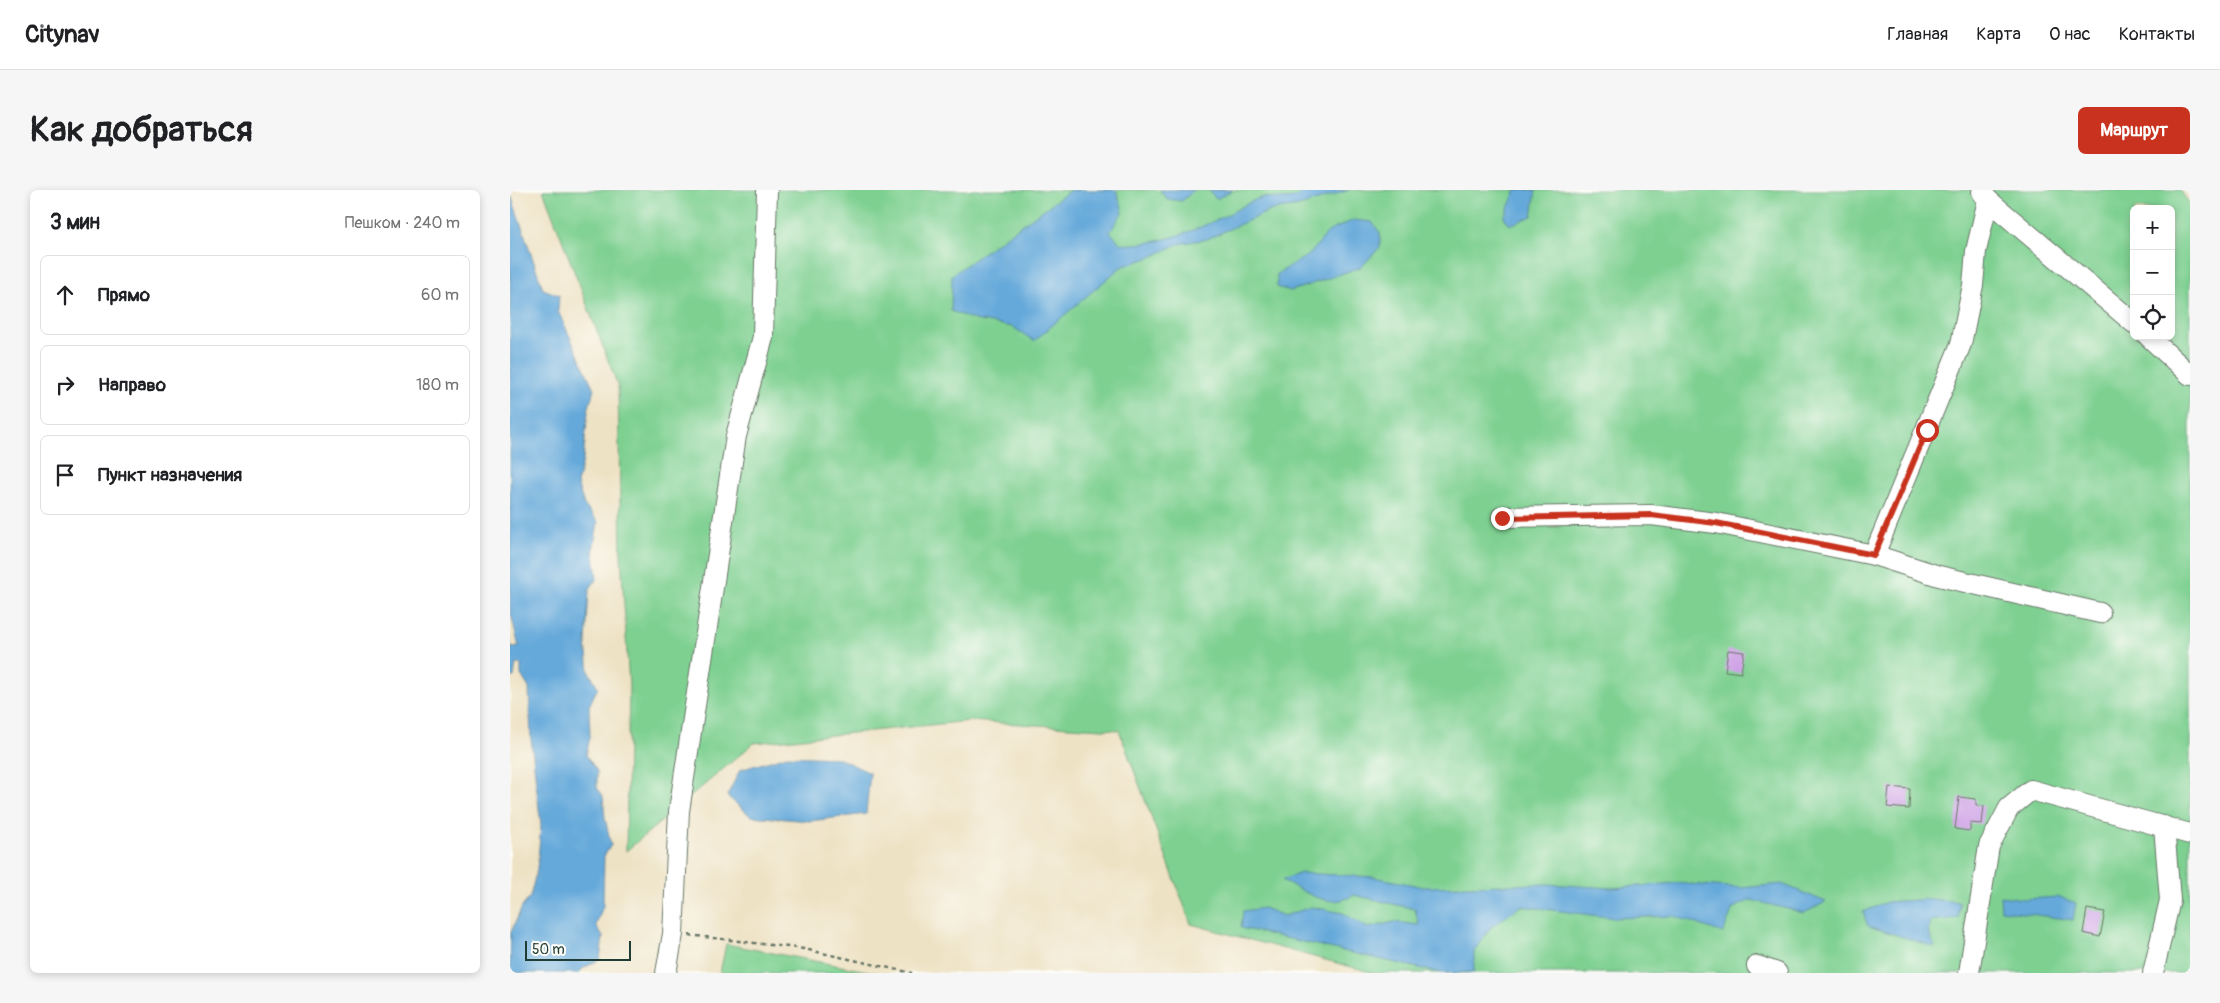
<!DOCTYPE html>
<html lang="ru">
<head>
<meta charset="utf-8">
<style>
  body { margin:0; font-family:Pangolin,sans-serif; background:#f6f6f6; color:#202124 }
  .controls { position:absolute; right:15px; top:15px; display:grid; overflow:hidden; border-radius:8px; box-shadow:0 2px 8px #0003 }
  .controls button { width:45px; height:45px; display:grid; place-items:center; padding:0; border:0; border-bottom:1px solid #e0e0e0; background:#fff; color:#202124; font:25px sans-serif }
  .scale { position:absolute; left:15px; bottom:12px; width:106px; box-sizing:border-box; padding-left:5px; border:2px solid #1f3d34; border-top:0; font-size:14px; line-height:18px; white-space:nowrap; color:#1f3d34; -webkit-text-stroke:4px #fdfcf7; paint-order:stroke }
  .stop { position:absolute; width:15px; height:15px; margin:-11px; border:4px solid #c8321e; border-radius:50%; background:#fff }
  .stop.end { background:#c8321e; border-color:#fff; box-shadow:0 1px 5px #0008 }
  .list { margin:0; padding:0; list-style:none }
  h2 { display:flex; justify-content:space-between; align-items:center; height:65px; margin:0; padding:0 20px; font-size:21px }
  h2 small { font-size:16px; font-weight:400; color:#757577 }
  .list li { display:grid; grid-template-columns:32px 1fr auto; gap:15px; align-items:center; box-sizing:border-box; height:80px; margin:0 10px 10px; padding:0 10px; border:1px solid #e0e0e0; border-radius:8px }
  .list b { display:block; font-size:19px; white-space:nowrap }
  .list em { font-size:16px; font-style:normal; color:#757577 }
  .icon { flex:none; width:28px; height:28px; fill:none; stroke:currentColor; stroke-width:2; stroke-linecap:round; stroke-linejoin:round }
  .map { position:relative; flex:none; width:1680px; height:783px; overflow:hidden; border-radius:8px }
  header { display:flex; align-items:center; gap:30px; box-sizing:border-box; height:70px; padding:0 25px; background:#fff; border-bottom:1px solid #e0e0e0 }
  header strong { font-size:24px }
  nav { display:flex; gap:28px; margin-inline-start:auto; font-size:18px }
  .intro { display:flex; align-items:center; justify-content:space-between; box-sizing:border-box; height:120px; padding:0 30px }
  h1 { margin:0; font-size:35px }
  .button { padding:12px 22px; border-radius:8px; background:#c8321e; color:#fff; font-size:18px; font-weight:700 }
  main { display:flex; gap:30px; padding:0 30px }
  aside { flex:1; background:#fff; border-radius:8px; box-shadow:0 2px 8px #0003 }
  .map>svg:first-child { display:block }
  .green { fill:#7ed091; stroke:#4e8662; fill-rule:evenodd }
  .water { fill:#65a9da; stroke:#427387 }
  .building { fill:#cea0e6 }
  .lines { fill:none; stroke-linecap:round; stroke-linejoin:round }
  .minor-casing { stroke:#677766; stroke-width:22 }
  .path { stroke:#677766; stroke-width:2.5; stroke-dasharray:4 4; stroke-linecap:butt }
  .minor { stroke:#fff; stroke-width:20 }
  .route { stroke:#c8321e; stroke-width:6 }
</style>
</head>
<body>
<header>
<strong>Citynav</strong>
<nav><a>Главная</a><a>Карта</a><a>О нас</a><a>Контакты</a></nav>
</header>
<div class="intro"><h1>Как добраться</h1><a class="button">Маршрут</a></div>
<main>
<aside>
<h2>3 мин<small>Пешком · 240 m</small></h2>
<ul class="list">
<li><svg class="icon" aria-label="ahead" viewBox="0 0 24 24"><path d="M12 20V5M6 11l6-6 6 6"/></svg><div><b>Прямо</b></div><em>60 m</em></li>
<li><svg class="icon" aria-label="right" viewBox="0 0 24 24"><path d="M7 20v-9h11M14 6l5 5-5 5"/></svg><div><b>Направо</b></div><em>180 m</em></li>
<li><svg class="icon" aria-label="arrive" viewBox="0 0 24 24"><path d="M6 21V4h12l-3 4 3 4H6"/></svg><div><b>Пункт назначения</b></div></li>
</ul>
</aside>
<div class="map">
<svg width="1680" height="783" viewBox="0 0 1680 783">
  <rect width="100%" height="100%" fill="#fdfcf7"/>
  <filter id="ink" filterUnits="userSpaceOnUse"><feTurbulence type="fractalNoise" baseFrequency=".02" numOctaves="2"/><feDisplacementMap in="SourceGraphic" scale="10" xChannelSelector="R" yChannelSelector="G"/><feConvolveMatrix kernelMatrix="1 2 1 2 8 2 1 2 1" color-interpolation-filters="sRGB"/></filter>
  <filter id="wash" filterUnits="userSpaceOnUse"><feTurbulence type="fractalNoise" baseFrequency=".0096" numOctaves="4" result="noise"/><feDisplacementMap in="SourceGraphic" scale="20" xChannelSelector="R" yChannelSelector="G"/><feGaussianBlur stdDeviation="1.12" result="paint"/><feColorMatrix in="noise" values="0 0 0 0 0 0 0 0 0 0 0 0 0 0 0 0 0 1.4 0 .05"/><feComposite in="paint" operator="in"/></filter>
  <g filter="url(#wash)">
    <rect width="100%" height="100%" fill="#eee2c4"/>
    <g class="green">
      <path d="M 33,0 L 1670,0 L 1680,14 L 1680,783 L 864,783 L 681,734 L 609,540 L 459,531 L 244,553 L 116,661 L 119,496 L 111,365 L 108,196 ZM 1624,19 L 1661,19 L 1661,146 L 1624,146 Z"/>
      <polygon points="216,754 367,783 210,783"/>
    </g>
    <g class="water">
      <path d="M 561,0 L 606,0 L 613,21 L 600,42 L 611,54 C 647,56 684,41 717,25 C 727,20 740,11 751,8 C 765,5 782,16 794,0 L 839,0 L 789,16 L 762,20 L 697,49 L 668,54 L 641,67 L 611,77 L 524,151 L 503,137 L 465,130 L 441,121 L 442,85 Z"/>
      <polygon points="650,0 684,0 672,11 657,9"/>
      <polygon points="699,0 723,0 706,9"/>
      <polygon points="1006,0 1026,0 1022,26 1000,35 994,27"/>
      <polygon points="0,2 33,99 49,105 48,121 84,199 78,221 73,270 67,293 74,315 88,332 83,360 87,388 79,400 76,453 79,482 88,497 79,516 80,547 76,565 87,581 87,598 93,606 95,628 101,655 94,666 93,716 86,735 93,747 90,769 72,779 70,783 0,783 1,742 12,717 20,707 27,679 31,636 21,549 19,498 11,485 11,474 6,474 4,487 0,487 0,451 2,458 9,457 0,420"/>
      <polygon points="844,30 862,32 870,43 870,57 851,77 781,101 767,97 767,84 800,64 819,41"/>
      <polygon points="277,566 328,568 360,583 356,624 300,631 241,626 217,606 230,580"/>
      <path d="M 791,683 L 864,687 L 914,697 L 1037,694 L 1102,698 L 1166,693 L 1231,698 L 1272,694 L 1316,712 L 1294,723 L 1241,710 L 1223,718 L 1213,743 L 1164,726 L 1105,728 L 1011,716 L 981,737 L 964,761 L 964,782 L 931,783 L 731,738 L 733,721 L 754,718 L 774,726 L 801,717 L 833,723 L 858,738 L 884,732 L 909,735 L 905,719 L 844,705 C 818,720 797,702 772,690 Z"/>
      <polygon points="1490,706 1515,709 1549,707 1566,713 1563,730 1491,720"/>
      <polygon points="1420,709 1450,712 1448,728 1420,731 1418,741 1425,757 1358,736 1353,722 1377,712"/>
    </g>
    <g id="blocks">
      <g class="building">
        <polygon points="1218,460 1234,462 1231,483 1215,481"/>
        <polygon points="1379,597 1400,599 1399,619 1377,617"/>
        <polygon points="1449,607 1466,609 1466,615 1474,616 1472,634 1460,633 1460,641 1445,639"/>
        <polygon points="1577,719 1595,722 1590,747 1573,743"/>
      </g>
    </g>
  </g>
  <g filter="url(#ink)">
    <use href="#blocks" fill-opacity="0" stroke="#677766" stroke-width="1"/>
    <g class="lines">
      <g class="minor-casing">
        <g id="minor">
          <polyline points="1472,2 1478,10 1624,133"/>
          <polyline points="1638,146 1680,185"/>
          <polyline points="992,327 1141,325 1206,333 1364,365 1429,386 1590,423"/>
          <polyline points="1364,365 1451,154 1463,95 1466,61 1478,10"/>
          <polyline points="1247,776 1267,783"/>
          <polyline points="156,783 163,744 169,621 226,246 253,147 257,0"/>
          <polyline points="1459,783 1479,656 1499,618 1521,600 1680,644"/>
          <polyline points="1643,783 1660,710 1654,636"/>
        </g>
      </g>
      <polyline class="path" points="179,745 294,759 402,783"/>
      <use href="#minor" class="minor"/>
    </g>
  </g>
  <g class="lines" filter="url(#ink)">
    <polyline class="route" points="992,328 1141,325 1206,333 1364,365 1417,240"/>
  </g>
</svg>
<div class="controls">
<button>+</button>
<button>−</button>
<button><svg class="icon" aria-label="locate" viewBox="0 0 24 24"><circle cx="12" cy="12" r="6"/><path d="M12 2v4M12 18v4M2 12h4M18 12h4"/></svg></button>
</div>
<div class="scale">50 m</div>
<div class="stop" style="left:1417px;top:240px"></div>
<div class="stop end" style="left:992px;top:328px"></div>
</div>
</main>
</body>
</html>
